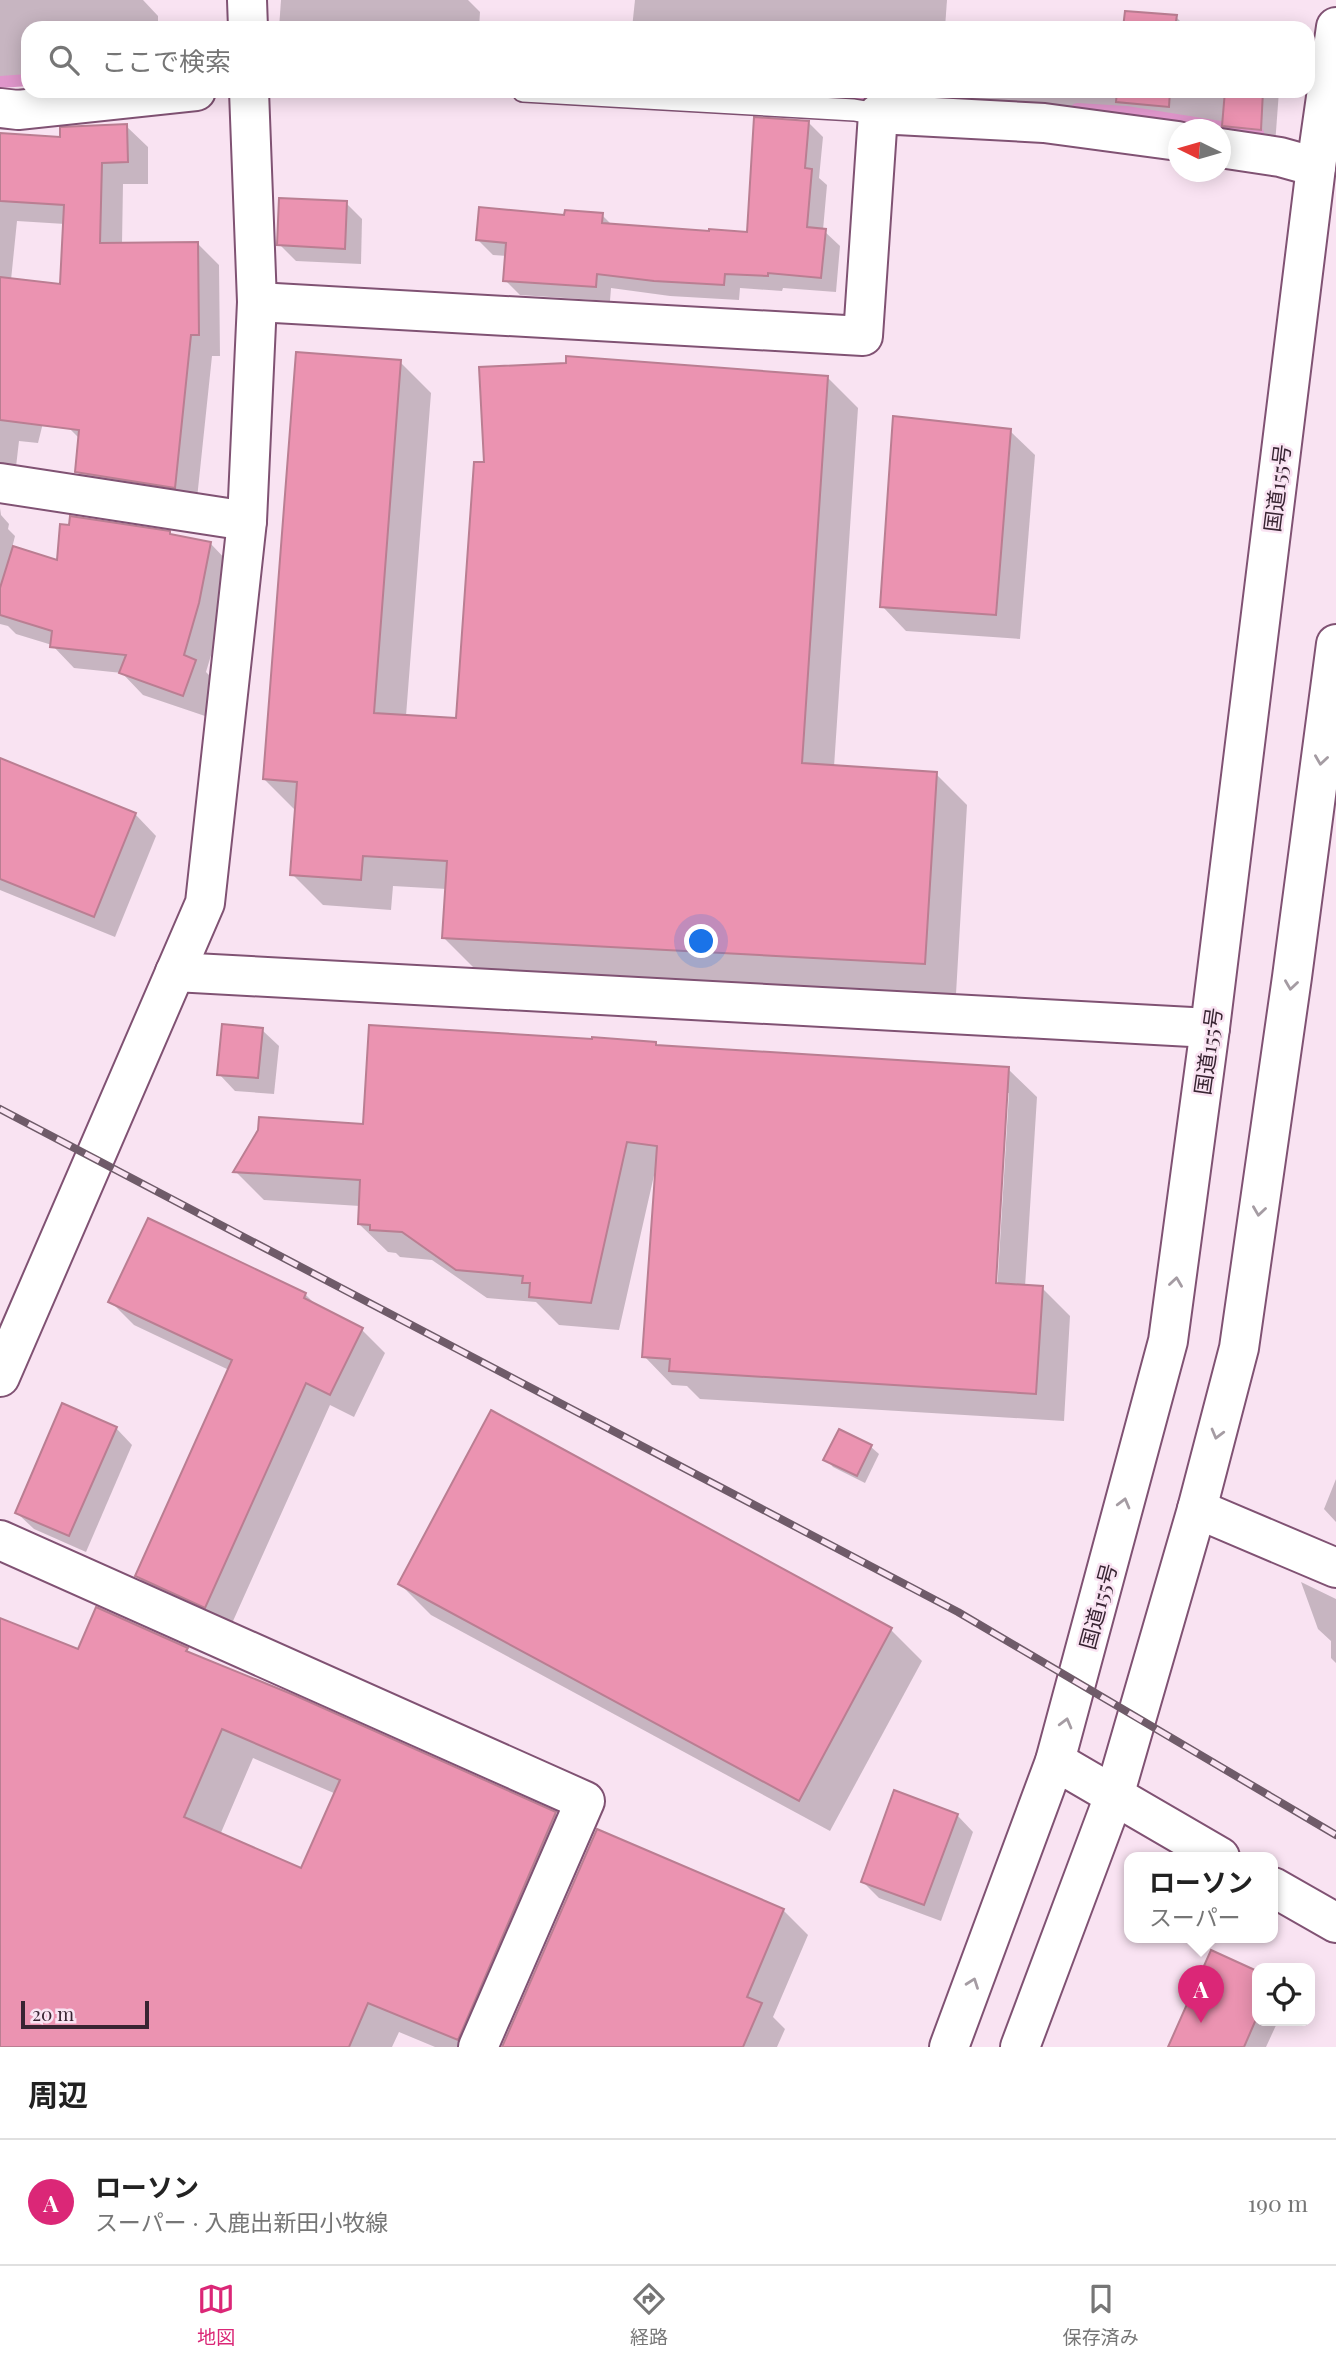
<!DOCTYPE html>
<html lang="ja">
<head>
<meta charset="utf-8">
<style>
  body { margin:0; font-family:"Playfair Display","Noto Sans JP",serif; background:#f2f2f2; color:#222 }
  .controls { position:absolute; right:21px; bottom:21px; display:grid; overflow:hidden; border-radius:14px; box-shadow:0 4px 18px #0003 }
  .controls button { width:63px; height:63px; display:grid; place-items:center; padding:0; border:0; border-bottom:2px solid #e0e0e0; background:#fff; color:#222; font:35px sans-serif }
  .compass { position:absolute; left:1168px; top:119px; width:63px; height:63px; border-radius:50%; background:#fff; box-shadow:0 4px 18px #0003; rotate:275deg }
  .scale { position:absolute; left:21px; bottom:18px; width:128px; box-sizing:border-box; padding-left:7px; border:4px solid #382432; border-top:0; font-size:19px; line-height:24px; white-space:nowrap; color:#382432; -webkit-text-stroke:5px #f9e3f2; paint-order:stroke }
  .you { position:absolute; left:702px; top:942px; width:24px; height:24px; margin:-18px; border:5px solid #fff; border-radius:50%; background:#1a73e8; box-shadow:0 0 0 10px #1a73e833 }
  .badge { display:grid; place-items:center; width:46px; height:46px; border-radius:50%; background:#db2777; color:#fff; font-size:23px; font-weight:700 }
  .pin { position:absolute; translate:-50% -58px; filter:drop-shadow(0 2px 4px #0008) }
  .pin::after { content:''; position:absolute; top:37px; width:24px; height:21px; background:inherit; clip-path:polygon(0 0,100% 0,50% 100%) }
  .popup { position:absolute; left:1124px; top:1852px; width:154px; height:91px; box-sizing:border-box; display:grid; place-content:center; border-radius:14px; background:#fff; filter:drop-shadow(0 2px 5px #0005); font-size:23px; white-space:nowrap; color:#767676 }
  .popup b { font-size:26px; color:#222 }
  .popup::after { content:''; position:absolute; left:50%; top:100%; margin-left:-14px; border:14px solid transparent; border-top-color:#fff }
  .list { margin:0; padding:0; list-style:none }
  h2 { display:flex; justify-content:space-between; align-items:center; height:91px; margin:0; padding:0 28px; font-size:30px }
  h2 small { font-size:23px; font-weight:400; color:#767676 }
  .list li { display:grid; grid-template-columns:46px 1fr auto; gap:21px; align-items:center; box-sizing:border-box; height:126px; padding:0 28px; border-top:2px solid #e0e0e0 }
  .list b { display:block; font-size:26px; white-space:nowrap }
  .list p { margin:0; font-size:23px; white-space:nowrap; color:#767676 }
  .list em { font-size:23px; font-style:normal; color:#767676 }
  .icon { flex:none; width:38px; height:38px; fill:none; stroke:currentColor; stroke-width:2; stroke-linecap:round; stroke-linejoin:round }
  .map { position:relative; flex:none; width:1336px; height:2047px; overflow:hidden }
  .search { position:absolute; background:#fff; box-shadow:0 4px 18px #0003; left:21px; right:21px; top:21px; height:77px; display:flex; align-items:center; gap:18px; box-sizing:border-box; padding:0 24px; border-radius:21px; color:#767676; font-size:26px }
  .sheet { height:217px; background:#fff }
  nav { display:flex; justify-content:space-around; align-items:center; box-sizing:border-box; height:98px; border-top:2px solid #e0e0e0; background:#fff; font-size:19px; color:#767676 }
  nav a { display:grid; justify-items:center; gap:4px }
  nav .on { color:#db2777 }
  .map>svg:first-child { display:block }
  .shadow { fill:#0003; fill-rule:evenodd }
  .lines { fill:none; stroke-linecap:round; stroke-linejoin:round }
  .stream { stroke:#e096cb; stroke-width:12 }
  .building { fill:#eb93b1; stroke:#ba7e92; stroke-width:2; fill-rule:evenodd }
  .lane-casing { stroke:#805273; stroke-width:24 }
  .street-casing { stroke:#805273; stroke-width:42 }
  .secondary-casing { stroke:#805273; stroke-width:42 }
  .highway-casing { stroke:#805273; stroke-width:42 }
  .lane { stroke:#fff; stroke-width:21 }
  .street { stroke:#fff; stroke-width:38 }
  .secondary { stroke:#fff; stroke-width:38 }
  .highway { stroke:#fff; stroke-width:38 }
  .rail-casing { stroke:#6f5b69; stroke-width:8 }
  .rail { stroke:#f9e3f2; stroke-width:5; stroke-dasharray:16; stroke-linecap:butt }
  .oneway { stroke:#a59ca3 }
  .labels { text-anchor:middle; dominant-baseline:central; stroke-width:5; stroke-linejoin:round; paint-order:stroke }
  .street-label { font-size:21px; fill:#382432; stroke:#f9e3f2 }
</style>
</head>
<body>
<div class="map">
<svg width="1336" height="2047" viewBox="0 0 1336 2047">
  <rect width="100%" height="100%" fill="#f9e3f2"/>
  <g class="shadow">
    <polygon points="0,0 143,0 158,16 158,28 28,28 28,83 0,82"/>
    <polygon points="281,0 468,0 480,12 479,28 279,28"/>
    <polygon points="635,0 947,0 945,28 632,28"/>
    <polygon points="1176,17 1187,28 1125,28"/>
    <polygon points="708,91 1279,91 1275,145 1240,141 1224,125 1133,117 1127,110 939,99 868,104"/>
    <polygon points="808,122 823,137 819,178 827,185 823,230 840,246 836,292 783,288 782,291 740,288 739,300 670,296 611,288 610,301 520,295 505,280 507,256 493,255 478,240 566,217 602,215 613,226 748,234"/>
    <polygon points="126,126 148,147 148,184 123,184 122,244 197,243 219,265 220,356 212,356 196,508 99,493 77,472 80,439 69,428 78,300 61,284 65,224 17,221 11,280 50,285 72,306 38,443 19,441 14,484 4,492 0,501 0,135 62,138 62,129"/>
    <polygon points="346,203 362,219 361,264 296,261 279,244"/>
    <polygon points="400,362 431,393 406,716 457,720 485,464 827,377 858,408 834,767 936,774 967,805 956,994 475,969 444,938 447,889 393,886 391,910 323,905 292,874 296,811 264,779"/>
    <polygon points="1010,431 1035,455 1020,639 906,631 882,606"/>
    <polygon points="0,508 1,515 9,524 8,529 15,536 12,548 58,562 169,533 173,537 210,543 231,565 220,625 206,672 217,683 205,716 143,695 122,673 74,668 52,645 16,634 8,626 0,624"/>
    <polygon points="0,760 135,814 156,836 115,937 0,890"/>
    <polygon points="262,1030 279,1046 274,1094 235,1091 219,1074"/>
    <path d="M 655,1043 L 659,1047 L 1008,1069 L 1037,1097 L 1025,1287 L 1042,1288 L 1070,1316 L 1064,1421 L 700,1399 L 687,1386 L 672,1385 L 644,1356 L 657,1172 L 655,1171 L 619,1330 L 559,1325 L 536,1302 L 487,1298 L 432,1260 L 400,1257 L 396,1253 L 388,1252 L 359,1224 L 360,1206 L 264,1200 L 236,1172 L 365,1126 ZM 1006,1093 L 1009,1093 L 997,1292 L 993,1292 Z"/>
    <polygon points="305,1294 318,1307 362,1330 385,1353 354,1417 330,1405 229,1630 161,1600 137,1576 229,1370 134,1325 111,1302"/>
    <polygon points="492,1413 891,1630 922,1661 830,1831 431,1615 400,1584"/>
    <polygon points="116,1428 132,1445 86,1552 34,1529 17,1513"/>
    <polygon points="840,1431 871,1447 879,1454 865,1483 833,1467 826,1459"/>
    <polygon points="1336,1479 1336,1522 1324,1509"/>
    <polygon points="1301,1582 1336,1599 1336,1663 1331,1658 1331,1641 1318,1629"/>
    <path d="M 0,1620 L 79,1652 L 186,1649 L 193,1655 L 555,1814 L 586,1844 L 498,2047 L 435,2047 L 399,2032 L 392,2047 L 0,2047 ZM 253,1758 L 336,1794 L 302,1871 L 220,1835 Z"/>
    <polygon points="957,1815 973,1832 941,1921 879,1898 863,1882"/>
    <polygon points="783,1910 808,1935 773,2017 785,2029 777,2047 504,2047"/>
    <polygon points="1211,1953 1257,1973 1257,2021 1278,2021 1266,2047 1173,2047"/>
  </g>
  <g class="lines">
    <g class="stream">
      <polyline points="0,82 28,80"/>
      <polyline points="769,91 884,98"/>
      <polyline points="1077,109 1126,112 1258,133"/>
    </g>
  </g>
  <g class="building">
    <polygon points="1125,11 1177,15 1175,28 1123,28"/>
    <polygon points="1117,91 1170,91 1169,107 1116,102"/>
    <polygon points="1225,91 1263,91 1261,130 1222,126"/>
    <polygon points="754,117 809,121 805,168 812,169 807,227 826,229 821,278 768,273 768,276 725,274 724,285 654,281 597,274 596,287 503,281 506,243 476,240 479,207 564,215 565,210 603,213 602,223 709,231 709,229 747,232"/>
    <polygon points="127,124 128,162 102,163 100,243 198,242 199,335 191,335 175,488 75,472 79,430 0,420 0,277 60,284 64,205 0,201 0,133 60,137 60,127"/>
    <polygon points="279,198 347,201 345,249 277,245"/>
    <polygon points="296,352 401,360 374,713 456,718 474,462 484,462 479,367 566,363 566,356 828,376 802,763 937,772 925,964 442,938 447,861 363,856 361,880 290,875 297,782 263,779"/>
    <polygon points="893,416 1011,429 996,615 880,607"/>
    <polygon points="70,516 170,531 170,534 211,542 199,603 184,655 196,660 183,696 119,673 126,655 50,647 52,631 0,615 0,588 13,546 57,560 60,524 69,525"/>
    <polygon points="0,758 136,813 94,917 0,879"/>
    <polygon points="222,1024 263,1028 258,1078 217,1075"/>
    <polygon points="369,1025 592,1039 592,1037 656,1042 656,1045 1009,1067 996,1283 1043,1286 1036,1394 669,1371 670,1359 642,1357 657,1146 627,1142 591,1303 529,1297 530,1283 522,1283 523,1276 456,1270 402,1232 370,1230 370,1225 358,1224 360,1180 233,1172 258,1130 259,1117 363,1124"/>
    <polygon points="148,1218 306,1293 304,1298 363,1328 330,1395 306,1383 205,1608 135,1576 232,1360 108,1302"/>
    <polygon points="62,1403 117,1427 69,1536 15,1513"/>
    <polygon points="491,1410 892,1628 799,1801 398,1584"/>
    <polygon points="839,1429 872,1445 857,1476 823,1460"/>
    <path d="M 96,1607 L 188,1648 L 186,1651 L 294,1695 L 556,1812 L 458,2040 L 368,2003 L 349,2047 L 0,2047 L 0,1618 L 78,1649 ZM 222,1729 L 340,1780 L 301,1868 L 184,1817 Z"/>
    <polygon points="894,1790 958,1814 924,1905 861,1882"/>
    <polygon points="597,1829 784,1909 747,1997 762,2003 743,2047 502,2047"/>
    <polygon points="1211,1950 1257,1971 1257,2017 1244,2047 1168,2047"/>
  </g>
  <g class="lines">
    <g class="lane-casing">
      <polyline id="lane" points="523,91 854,110 878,114"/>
    </g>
    <g class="street-casing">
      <g id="street">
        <polyline points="247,0 248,28"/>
        <polyline points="0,108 18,110 196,91"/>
        <polyline points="1220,148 1280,157 1316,167"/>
        <polyline points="257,302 863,336 878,114 1044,123 1178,141"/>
        <polyline points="0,483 247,521"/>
        <polyline points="175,972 1210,1028"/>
        <polyline points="0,1377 205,903 247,521 257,302 249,91"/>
        <polyline points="1197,1509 1336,1568"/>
        <polyline points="0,1540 585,1801 478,2047"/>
      </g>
    </g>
    <g class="secondary-casing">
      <g id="secondary">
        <polyline points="1055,1761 1220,1857"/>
        <polyline points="1273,1887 1336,1923"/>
      </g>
    </g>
    <g class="highway-casing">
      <g id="highway">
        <polyline points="949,2047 1055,1761 1168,1341 1210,1028 1316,167 1336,27"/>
        <polyline points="1020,2047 1114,1796 1197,1509 1239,1348 1292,977 1336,644"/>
      </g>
    </g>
    <use href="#lane" class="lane"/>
    <use href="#street" class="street"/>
    <use href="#secondary" class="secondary"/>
    <use href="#highway" class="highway"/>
    <g class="rail-casing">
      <polyline id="rail" points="0,1109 958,1612 1336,1835"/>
    </g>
    <use href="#rail" class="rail"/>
  </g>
  <defs><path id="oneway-chevron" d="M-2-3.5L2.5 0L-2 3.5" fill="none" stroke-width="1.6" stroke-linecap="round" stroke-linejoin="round" transform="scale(1.75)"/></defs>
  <g class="oneway">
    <use href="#oneway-chevron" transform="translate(1321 760) rotate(98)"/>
    <use href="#oneway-chevron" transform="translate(1291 985) rotate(98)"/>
    <use href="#oneway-chevron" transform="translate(1259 1211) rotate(98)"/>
    <use href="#oneway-chevron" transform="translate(1176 1282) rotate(-82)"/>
    <use href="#oneway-chevron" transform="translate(1217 1434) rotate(105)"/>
    <use href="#oneway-chevron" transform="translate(1124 1503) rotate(-75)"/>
    <use href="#oneway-chevron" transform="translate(1066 1723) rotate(-75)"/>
    <use href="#oneway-chevron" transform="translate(973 1983) rotate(-70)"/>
  </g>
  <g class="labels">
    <g class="street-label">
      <text transform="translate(1276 488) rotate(-83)">国道155号</text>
      <text transform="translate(1207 1051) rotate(-82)">国道155号</text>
      <text transform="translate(1097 1606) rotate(-75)">国道155号</text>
    </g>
  </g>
</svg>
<div class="controls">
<button><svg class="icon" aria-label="locate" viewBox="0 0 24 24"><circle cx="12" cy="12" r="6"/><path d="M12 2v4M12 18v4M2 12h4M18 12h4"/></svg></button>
</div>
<svg class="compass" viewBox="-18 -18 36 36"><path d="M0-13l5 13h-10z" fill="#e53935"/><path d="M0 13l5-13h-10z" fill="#767676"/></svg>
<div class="scale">20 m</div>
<div class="you"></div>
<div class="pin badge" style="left:1201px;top:2023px">A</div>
<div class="popup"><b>ローソン</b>スーパー</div>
<div class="search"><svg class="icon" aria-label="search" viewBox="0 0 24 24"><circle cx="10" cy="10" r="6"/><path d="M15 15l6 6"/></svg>ここで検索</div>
</div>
<section class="sheet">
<h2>周辺<small></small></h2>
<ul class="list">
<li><span class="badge">A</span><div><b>ローソン</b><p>スーパー · 入鹿出新田小牧線</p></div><em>190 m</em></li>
</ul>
</section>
<nav>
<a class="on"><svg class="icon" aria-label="map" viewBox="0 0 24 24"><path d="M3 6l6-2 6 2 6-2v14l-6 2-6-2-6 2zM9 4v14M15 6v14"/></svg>地図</a>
<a><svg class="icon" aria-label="directions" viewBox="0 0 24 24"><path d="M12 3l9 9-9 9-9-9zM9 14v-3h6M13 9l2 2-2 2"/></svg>経路</a>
<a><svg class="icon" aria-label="saved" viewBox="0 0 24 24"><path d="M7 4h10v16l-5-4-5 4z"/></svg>保存済み</a>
</nav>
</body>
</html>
